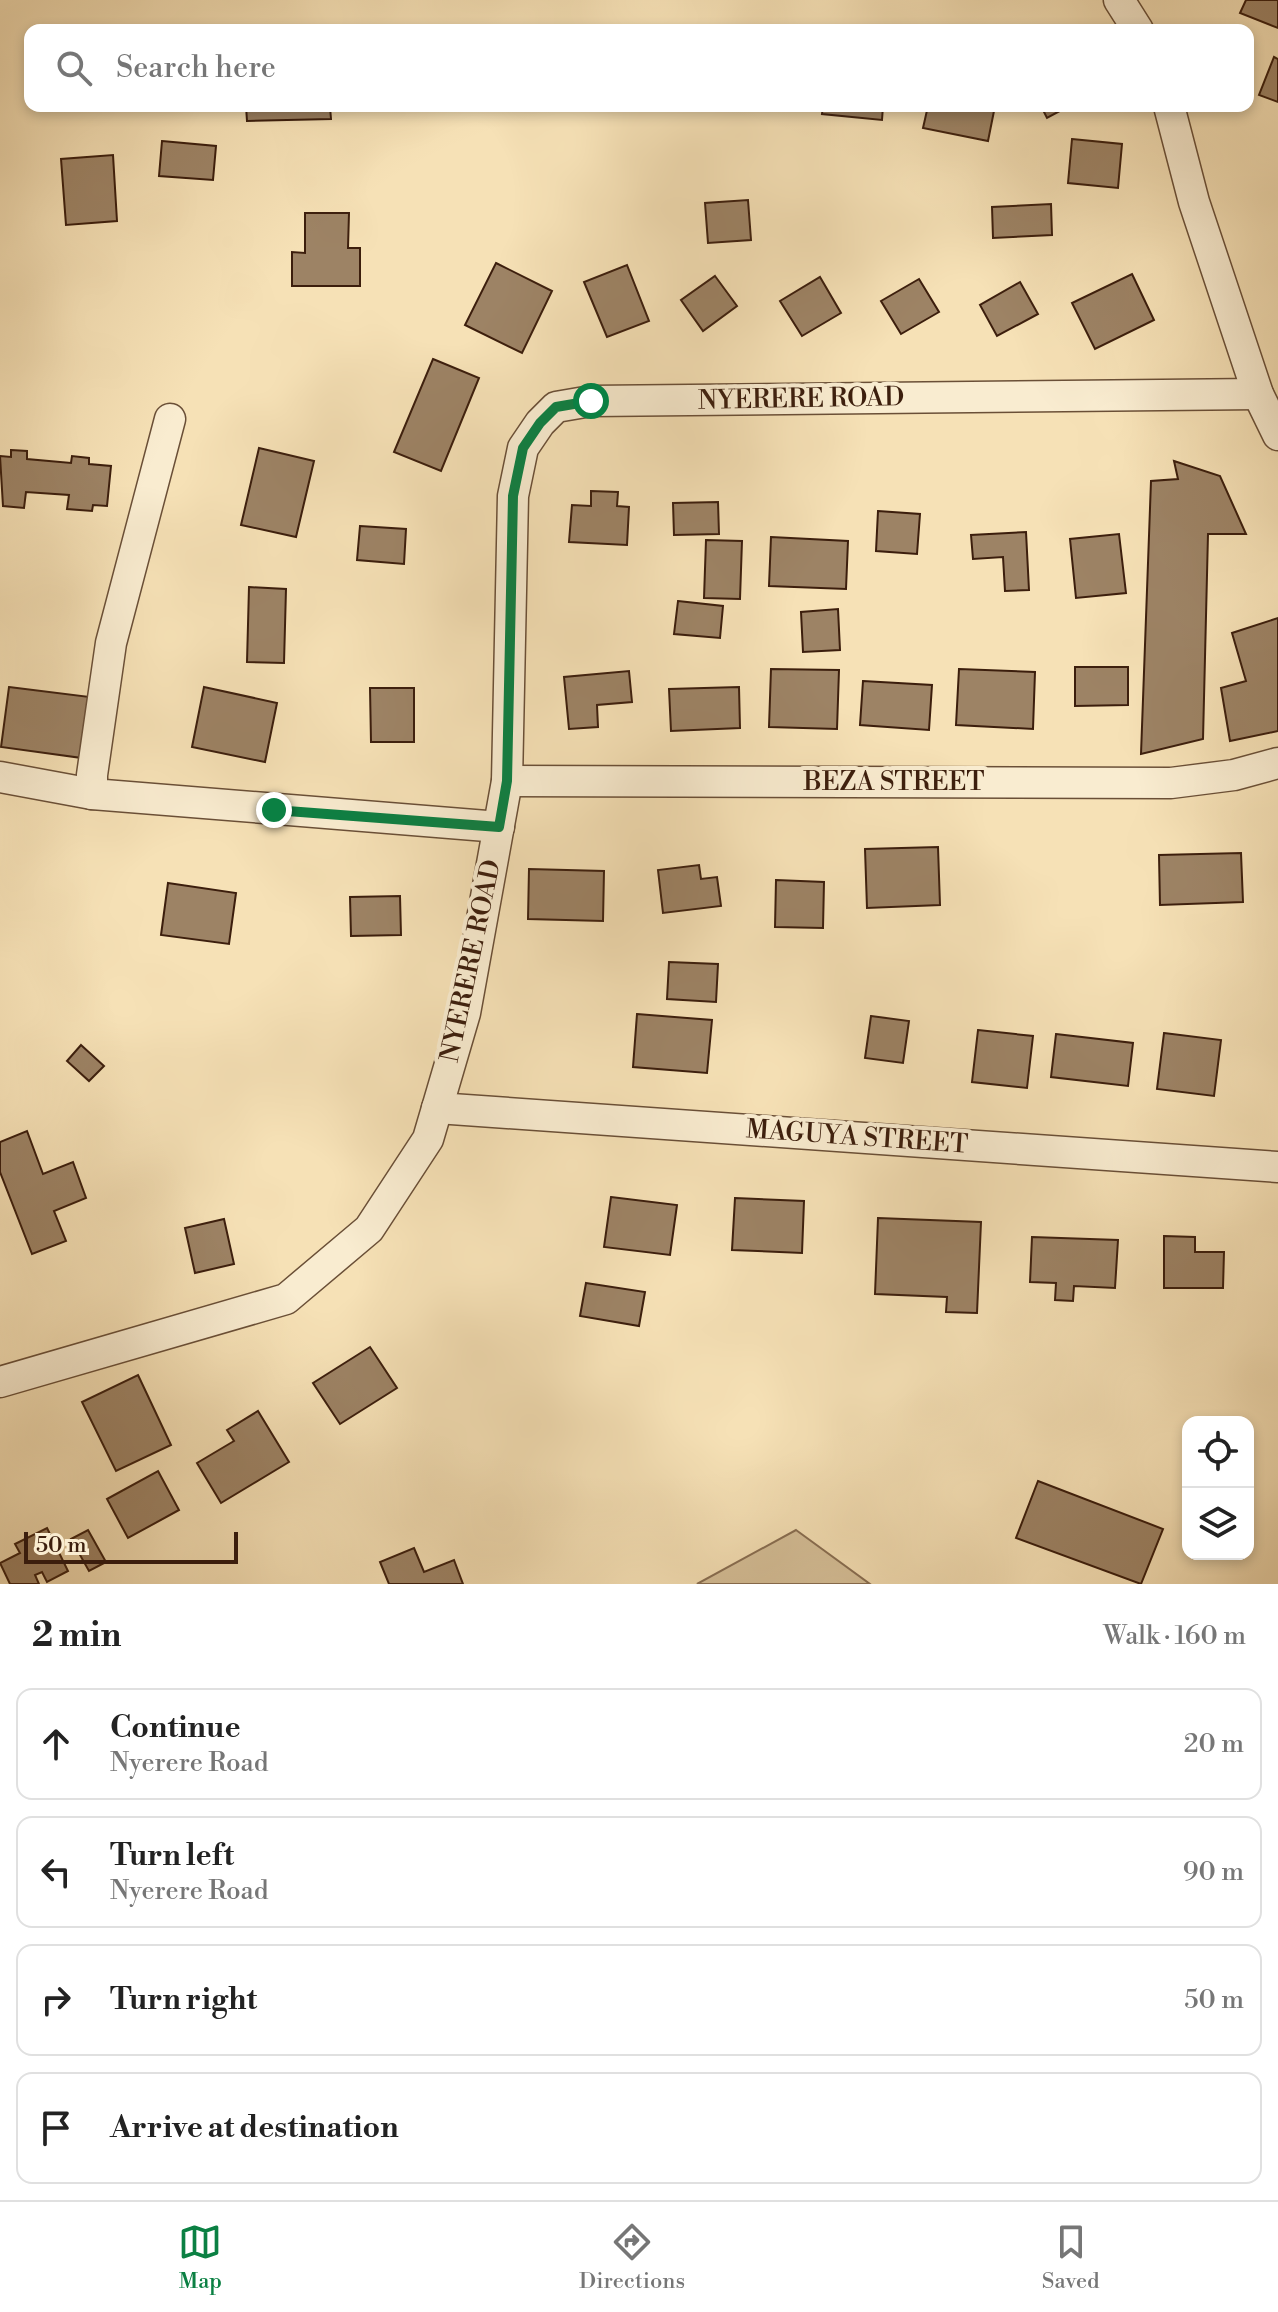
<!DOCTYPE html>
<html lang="en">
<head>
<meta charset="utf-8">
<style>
  body { margin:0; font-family:"Libre Bodoni",serif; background:#f2f2f2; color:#222 }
  .controls { position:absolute; right:24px; bottom:24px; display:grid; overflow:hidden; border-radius:16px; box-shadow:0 4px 12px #0003 }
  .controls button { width:72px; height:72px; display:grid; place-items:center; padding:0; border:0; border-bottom:2px solid #e0e0e0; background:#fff; color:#222; font:40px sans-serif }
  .scale { position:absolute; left:24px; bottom:20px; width:214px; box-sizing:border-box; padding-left:8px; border:4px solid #3c1e0d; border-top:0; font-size:22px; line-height:28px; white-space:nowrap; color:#3c1e0d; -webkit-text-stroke:6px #f9ecd0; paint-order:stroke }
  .stop { position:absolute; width:24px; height:24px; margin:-18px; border:6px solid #0b8043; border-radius:50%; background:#fff }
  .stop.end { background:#0b8043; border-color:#fff; box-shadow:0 2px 8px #0008 }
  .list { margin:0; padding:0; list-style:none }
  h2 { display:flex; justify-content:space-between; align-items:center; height:104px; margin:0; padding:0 32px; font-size:34px }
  h2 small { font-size:26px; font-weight:400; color:#767676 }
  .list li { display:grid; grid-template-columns:52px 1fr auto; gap:24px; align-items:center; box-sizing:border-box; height:112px; margin:0 16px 16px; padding:0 16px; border:2px solid #e0e0e0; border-radius:16px }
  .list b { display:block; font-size:30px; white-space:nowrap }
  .list p { margin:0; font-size:26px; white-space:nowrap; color:#767676 }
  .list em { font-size:26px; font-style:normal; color:#767676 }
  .icon { flex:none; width:44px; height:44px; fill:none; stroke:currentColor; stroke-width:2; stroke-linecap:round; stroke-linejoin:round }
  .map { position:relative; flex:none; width:1278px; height:1584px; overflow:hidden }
  .search { position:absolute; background:#fff; box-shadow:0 4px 12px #0003; left:24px; right:24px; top:24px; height:88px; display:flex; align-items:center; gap:20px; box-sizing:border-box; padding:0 28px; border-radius:16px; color:#767676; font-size:30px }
  .sheet { height:616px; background:#fff }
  nav { display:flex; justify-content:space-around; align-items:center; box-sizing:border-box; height:112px; border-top:2px solid #e0e0e0; background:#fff; font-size:22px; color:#767676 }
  nav a { display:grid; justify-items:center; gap:4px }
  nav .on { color:#0b8043 }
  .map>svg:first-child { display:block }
  .green { fill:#d6c099; stroke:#896f53; stroke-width:2 }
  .building { fill:#9d8365; stroke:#3c1e0d; stroke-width:2 }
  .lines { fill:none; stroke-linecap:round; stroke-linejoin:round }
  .minor-casing { stroke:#6a4f37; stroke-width:33 }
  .minor { stroke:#f9ecd0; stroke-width:30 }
  .route { stroke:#0b8043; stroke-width:10 }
  .labels { text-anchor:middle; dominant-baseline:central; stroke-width:8; stroke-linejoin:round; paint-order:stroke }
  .street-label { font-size:26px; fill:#3c1e0d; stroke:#f9ecd0 }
</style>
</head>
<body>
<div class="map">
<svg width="1278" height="1584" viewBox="0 0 1278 1584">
  <rect width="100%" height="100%" fill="#f6e1b6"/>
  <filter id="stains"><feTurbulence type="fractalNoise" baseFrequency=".0025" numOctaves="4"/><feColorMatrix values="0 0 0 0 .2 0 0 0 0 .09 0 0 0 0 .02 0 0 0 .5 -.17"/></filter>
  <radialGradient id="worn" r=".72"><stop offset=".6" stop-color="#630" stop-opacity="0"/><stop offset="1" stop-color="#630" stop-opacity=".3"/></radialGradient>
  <polygon class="green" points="796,1530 870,1584 697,1584"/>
  <g class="building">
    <polygon points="1246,0 1278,0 1278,28 1240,13"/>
    <polygon points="1274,57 1278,59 1278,102 1259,95"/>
    <polygon points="246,106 325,106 330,107 331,119 247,121"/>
    <polygon points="405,106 455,106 455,109 405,111"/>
    <polygon points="823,106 883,106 882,120 822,114"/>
    <polygon points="928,106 995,106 988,141 923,128"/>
    <polygon points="1041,106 1069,106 1047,118"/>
    <polygon points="1072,139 1122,144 1118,188 1068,183"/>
    <polygon points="162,141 216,146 213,180 159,176"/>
    <polygon points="113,155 117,221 66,225 61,159"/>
    <polygon points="748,200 751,240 708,243 705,203"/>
    <polygon points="1051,204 1052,235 993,238 992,207"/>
    <polygon points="305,213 349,213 348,248 360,248 360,286 292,286 292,252 305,253"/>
    <polygon points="496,263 552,291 522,353 465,325"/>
    <polygon points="627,265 649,321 607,337 584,282"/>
    <polygon points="1132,274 1154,320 1095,349 1072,303"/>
    <polygon points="715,276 737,306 703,331 681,300"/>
    <polygon points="820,277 841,313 802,336 780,301"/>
    <polygon points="919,279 939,312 901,334 881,301"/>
    <polygon points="1020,282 1038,314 997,336 980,305"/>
    <polygon points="433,359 479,378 441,471 394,452"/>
    <polygon points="259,448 314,461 296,537 241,525"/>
    <polygon points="11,450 27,451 27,459 71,463 72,456 89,458 89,464 111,466 107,506 93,505 92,511 67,509 69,495 26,492 24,508 3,506 0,456 11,457"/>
    <polygon points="1174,461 1220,476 1246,534 1208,534 1203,739 1141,754 1151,481 1178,479"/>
    <polygon points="591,491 618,492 617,506 629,507 627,545 569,542 572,505 591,506"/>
    <polygon points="718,502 719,534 674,535 673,503"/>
    <polygon points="878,511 920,514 917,554 876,551"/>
    <polygon points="360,526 406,529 404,564 357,560"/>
    <polygon points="1026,532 1029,590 1005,591 1003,557 973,559 971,535"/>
    <polygon points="1119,534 1126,593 1076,598 1070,539"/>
    <polygon points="771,537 848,541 846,589 769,586"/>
    <polygon points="706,540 742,541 740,599 704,598"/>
    <polygon points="249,587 286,589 284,663 247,662"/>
    <polygon points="678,601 723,606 720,638 674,634"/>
    <polygon points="838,609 840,650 803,652 801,612"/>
    <polygon points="1278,618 1278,731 1230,741 1221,688 1246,681 1232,633"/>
    <polygon points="1075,667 1128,667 1128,705 1075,706"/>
    <polygon points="771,669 839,670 837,729 769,727"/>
    <polygon points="959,669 1035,672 1033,729 956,725"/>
    <polygon points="629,671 632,702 597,705 598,727 569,729 564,677"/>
    <polygon points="863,681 932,685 929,730 860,725"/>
    <polygon points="9,687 90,697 82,758 1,747"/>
    <polygon points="204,687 277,703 265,762 192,747"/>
    <polygon points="739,687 740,728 671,731 669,689"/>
    <polygon points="370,688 414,688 414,742 371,742"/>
    <polygon points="938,847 940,905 867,908 865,849"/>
    <polygon points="1241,853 1243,902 1160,905 1159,855"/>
    <polygon points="699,865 701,879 717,877 721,906 663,913 658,870"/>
    <polygon points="529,869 604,871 603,921 528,919"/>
    <polygon points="776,880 824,882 823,928 775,927"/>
    <polygon points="168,883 236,893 229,944 161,935"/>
    <polygon points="400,896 401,935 351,936 350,897"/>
    <polygon points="669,962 718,964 716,1002 667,999"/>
    <polygon points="637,1014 712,1020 707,1073 633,1067"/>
    <polygon points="871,1016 909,1021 903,1063 865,1058"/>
    <polygon points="978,1030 1033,1036 1027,1088 972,1082"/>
    <polygon points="1164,1033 1221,1040 1214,1096 1157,1089"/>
    <polygon points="1056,1034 1133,1043 1128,1086 1051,1077"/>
    <polygon points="81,1045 104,1066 89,1081 67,1061"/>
    <polygon points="27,1131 43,1174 73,1162 86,1198 54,1211 66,1241 32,1254 0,1172 0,1142"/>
    <polygon points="611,1197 677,1205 670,1255 604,1247"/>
    <polygon points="735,1198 804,1201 802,1253 732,1250"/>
    <polygon points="878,1218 981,1222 977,1313 946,1312 947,1297 875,1294"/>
    <polygon points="224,1219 234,1264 195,1273 185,1228"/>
    <polygon points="1164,1236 1195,1237 1195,1252 1224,1252 1223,1288 1164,1288"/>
    <polygon points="1032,1237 1118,1240 1115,1288 1074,1286 1073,1301 1055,1300 1056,1283 1030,1282"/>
    <polygon points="586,1283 645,1292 639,1326 580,1316"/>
    <polygon points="370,1347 397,1388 340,1424 313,1383"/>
    <polygon points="138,1375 171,1445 116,1471 82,1402"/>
    <polygon points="258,1411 289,1462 221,1503 197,1463 234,1441 227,1430"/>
    <polygon points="158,1471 179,1510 128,1538 107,1499"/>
    <polygon points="1038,1481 1163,1529 1141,1584 1016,1538"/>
    <polygon points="47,1528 68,1571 47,1582 42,1572 35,1575 39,1584 10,1584 0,1563 20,1553 15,1544"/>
    <polygon points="88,1530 106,1562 89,1571 71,1539"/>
    <polygon points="414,1548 424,1572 454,1560 463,1584 389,1584 380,1562"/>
  </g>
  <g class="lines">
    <g class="minor-casing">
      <g id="minor">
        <polyline points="1119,0 1138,30"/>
        <polyline points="1169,106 1194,202 1258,394 1278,435"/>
        <polyline points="170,419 111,643 92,775 92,794 499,827"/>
        <polyline points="0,777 92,794"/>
        <polyline points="507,781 1171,783 1234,775 1278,763"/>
        <polyline points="437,1108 1278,1167"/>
        <polyline points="0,1382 286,1299 369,1229 428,1139 465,1013 507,781 513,496 523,448 540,423 556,407 591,401 1258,394"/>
      </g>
    </g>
    <use href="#minor" class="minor"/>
  </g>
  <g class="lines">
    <polyline class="route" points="274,810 499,827 507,781 513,496 523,448 540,423 556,407 591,401"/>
  </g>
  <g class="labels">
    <g class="street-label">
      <text transform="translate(801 399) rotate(-1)">NYERERE ROAD</text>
      <text x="894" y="782">BEZA STREET</text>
      <text transform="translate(471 961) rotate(-78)">NYERERE ROAD</text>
      <text transform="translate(857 1137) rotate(4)">MAGUYA STREET</text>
    </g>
  </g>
  <rect width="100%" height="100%" filter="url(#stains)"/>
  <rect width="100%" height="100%" fill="url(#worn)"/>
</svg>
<div class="controls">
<button><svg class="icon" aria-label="locate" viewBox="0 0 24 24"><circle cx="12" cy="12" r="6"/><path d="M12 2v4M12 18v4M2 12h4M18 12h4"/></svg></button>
<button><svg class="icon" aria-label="layers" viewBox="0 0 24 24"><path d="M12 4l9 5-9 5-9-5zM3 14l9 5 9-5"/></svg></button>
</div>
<div class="scale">50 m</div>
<div class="stop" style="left:591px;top:401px"></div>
<div class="stop end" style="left:274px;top:810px"></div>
<div class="search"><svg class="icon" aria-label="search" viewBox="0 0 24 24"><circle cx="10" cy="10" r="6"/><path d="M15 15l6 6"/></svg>Search here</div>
</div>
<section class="sheet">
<h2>2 min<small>Walk · 160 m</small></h2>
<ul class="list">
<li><svg class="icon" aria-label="ahead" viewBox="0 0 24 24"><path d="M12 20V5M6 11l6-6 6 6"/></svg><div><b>Continue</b><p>Nyerere Road</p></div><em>20 m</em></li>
<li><svg class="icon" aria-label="left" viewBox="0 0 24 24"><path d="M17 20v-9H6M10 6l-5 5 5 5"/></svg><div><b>Turn left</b><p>Nyerere Road</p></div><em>90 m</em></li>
<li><svg class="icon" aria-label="right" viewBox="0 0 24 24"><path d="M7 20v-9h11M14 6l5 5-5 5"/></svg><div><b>Turn right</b></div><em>50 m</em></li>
<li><svg class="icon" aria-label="arrive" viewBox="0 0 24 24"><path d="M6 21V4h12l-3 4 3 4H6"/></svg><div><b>Arrive at destination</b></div></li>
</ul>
</section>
<nav>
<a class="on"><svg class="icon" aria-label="map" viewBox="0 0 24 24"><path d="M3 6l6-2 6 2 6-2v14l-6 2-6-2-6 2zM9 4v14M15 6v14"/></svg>Map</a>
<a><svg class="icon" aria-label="directions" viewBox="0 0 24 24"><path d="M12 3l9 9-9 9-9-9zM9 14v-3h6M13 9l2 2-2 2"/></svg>Directions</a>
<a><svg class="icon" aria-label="saved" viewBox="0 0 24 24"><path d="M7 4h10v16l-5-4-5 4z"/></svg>Saved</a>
</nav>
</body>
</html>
